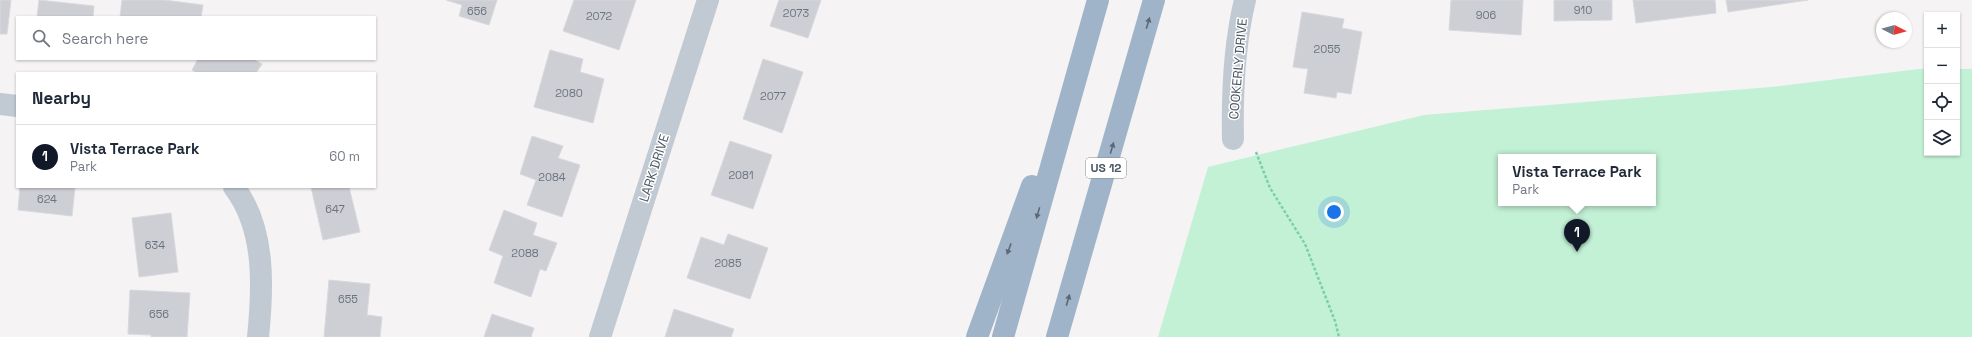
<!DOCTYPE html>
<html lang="en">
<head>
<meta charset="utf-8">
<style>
  body { margin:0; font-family:"Space Grotesk",sans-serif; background:#f6f6f7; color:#1f2937 }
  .controls { position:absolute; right:12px; top:12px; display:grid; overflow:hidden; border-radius:0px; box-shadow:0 1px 3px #0004 }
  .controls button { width:36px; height:36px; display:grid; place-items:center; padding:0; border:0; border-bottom:1px solid #e0e1e3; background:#fff; color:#1f2937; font:20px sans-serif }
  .compass { position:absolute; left:1876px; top:12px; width:36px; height:36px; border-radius:50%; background:#fff; box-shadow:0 1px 3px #0004; rotate:96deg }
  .you { position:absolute; left:1334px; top:212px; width:14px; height:14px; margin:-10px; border:3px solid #fff; border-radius:50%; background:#1a73e8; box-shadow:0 0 0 6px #1a73e833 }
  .badge { display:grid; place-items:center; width:26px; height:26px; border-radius:50%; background:#111827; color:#fff; font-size:13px; font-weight:700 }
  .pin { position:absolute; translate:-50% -33px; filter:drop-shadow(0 1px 2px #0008) }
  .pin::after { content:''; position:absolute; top:21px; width:14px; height:12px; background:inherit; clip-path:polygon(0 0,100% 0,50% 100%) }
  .popup { position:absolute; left:1498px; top:154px; width:158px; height:52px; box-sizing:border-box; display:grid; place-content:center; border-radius:0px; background:#fff; filter:drop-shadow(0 1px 3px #0005); font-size:13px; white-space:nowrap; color:#747a83 }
  .popup b { font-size:15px; color:#1f2937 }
  .popup::after { content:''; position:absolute; left:50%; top:100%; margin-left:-8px; border:8px solid transparent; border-top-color:#fff }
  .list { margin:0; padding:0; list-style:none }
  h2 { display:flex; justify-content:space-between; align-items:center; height:52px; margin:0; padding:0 16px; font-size:17px }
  h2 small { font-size:13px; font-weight:400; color:#747a83 }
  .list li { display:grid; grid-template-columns:26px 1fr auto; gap:12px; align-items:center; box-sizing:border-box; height:64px; padding:0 16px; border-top:1px solid #e0e1e3 }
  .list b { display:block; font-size:15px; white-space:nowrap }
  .list p { margin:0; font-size:13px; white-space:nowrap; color:#747a83 }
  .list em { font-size:13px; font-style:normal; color:#747a83 }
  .icon { flex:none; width:22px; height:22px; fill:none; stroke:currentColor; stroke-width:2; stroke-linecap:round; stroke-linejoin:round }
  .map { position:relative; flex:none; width:1972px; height:337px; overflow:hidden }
  .search { position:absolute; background:#fff; box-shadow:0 1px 3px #0004; left:16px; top:16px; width:360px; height:44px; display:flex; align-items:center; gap:10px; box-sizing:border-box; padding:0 14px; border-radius:0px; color:#747a83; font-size:15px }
  .panel { position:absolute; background:#fff; box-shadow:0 1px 3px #0004; left:16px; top:72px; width:360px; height:116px; border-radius:0px }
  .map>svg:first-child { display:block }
  .green { fill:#c3f1d5; fill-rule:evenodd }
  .building { fill:#cdcfd5; stroke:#d7d9de }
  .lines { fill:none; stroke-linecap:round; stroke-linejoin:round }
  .path { stroke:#7ad0a6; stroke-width:2.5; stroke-dasharray:3 2; stroke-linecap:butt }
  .minor { stroke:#c1cad2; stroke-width:22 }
  .trunk { stroke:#9fb4c9; stroke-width:22 }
  .oneway { fill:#5b6976 }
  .labels { text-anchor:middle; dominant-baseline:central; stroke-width:3; stroke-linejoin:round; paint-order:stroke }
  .number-label { font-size:11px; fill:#6b747e }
  .shield { fill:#fff; stroke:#808990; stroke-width:1 }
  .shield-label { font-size:12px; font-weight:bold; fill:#4a5661 }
  .street-label { font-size:13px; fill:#4a5661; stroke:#fff }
</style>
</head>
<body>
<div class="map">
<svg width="1972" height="337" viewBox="0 0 1972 337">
  <rect width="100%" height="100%" fill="#f5f3f3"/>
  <path class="green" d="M 1919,69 L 1927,69 L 1927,153 L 1957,153 L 1957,69 L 1972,69 L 1972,337 L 1158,337 L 1208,167 L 1424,115 L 1771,87 ZM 1501,157 L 1653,157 L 1653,203 L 1501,203 Z"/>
  <g class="building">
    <polygon points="0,0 11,0 7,34 0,34"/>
    <polygon points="39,0 94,6 93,17 37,17"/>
    <polygon points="122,0 164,0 203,5 201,17 120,17"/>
    <polygon points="446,0 497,0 489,25 459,16 462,5"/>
    <polygon points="574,0 636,0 619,50 563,31"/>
    <polygon points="779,0 821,0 808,38 770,26"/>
    <polygon points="1451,0 1523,0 1521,35 1449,30"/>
    <polygon points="1554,0 1612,0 1612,20 1554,21"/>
    <polygon points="1633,0 1715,0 1716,13 1636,23"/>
    <polygon points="1726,0 1808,0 1728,12"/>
    <polygon points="1302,12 1344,19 1342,28 1362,32 1351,94 1337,92 1336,98 1304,93 1308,69 1293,67"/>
    <polygon points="550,50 583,59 580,72 604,79 593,123 534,107"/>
    <polygon points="198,59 253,59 262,64 256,73 197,73 192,70"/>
    <polygon points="763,59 803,72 782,133 743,119"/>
    <polygon points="532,136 563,146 558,158 580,165 562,217 527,205 536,180 520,174"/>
    <polygon points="730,141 772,155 753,209 711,195"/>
    <polygon points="20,187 75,187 72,216 18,210"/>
    <polygon points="311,187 349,187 360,232 323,240"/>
    <polygon points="504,210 537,223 533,235 557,243 546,271 540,269 531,297 494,283 503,256 489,250"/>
    <polygon points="171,213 178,272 139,277 132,218"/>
    <polygon points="728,234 768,248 750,299 687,278 701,237 724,245"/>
    <polygon points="329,280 370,284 367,315 382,317 380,337 324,337"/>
    <polygon points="130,290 190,293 187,337 151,337 151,335 128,334"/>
    <polygon points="674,309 734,329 731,337 665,337"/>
    <polygon points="492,314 534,328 531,337 484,337"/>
  </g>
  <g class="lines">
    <polyline class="path" points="1256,152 1270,188 1305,244 1335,321 1339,337"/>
    <g class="minor">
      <polyline points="0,104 17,106"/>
      <path d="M 1233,139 C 1232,92 1234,45 1245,0"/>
      <path d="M 234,187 C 266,229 263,288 258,337"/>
      <polyline points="600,337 708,0"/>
    </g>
    <g class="trunk">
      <polyline points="977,337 1032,186"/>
      <polyline points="1003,337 1098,0"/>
      <polyline points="1057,337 1154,0"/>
    </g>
  </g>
  <defs><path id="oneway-solid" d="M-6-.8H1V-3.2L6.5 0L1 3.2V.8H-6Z"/></defs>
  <g class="oneway">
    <use href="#oneway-solid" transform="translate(1148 23) rotate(-74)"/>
    <use href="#oneway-solid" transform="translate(1112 148) rotate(-74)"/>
    <use href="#oneway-solid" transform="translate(1038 213) rotate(106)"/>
    <use href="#oneway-solid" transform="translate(1009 249) rotate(110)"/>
    <use href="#oneway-solid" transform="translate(1068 300) rotate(-74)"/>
  </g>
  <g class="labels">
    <g class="number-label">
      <text x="1583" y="10">910</text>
      <text x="477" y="11">656</text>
      <text x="796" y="13">2073</text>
      <text x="1486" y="15">906</text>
      <text x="599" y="16">2072</text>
      <text x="1327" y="49">2055</text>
      <text x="569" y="93">2080</text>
      <text x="773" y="96">2077</text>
      <text x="741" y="175">2081</text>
      <text x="552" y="177">2084</text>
      <text x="47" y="199">624</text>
      <text x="335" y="209">647</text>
      <text x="155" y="245">634</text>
      <text x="525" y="253">2088</text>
      <text x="728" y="263">2085</text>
      <text x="348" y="299">655</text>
      <text x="159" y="314">656</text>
    </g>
    <rect class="shield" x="1086" y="158" width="40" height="20" rx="3"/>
    <g class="shield-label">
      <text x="1106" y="168">US 12</text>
    </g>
    <g class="street-label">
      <text transform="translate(1238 69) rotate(-85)">COOKERLY DRIVE</text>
      <text transform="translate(654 168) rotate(-72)">LARK DRIVE</text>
    </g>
  </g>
</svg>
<div class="controls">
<button>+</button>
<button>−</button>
<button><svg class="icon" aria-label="locate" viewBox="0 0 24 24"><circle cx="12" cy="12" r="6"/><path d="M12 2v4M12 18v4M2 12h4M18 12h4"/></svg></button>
<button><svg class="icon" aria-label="layers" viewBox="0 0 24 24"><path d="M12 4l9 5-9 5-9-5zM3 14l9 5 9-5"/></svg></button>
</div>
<svg class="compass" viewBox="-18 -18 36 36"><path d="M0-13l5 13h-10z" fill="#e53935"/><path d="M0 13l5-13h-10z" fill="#747a83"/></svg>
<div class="you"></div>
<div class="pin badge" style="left:1577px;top:252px">1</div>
<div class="popup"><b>Vista Terrace Park</b>Park</div>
<div class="search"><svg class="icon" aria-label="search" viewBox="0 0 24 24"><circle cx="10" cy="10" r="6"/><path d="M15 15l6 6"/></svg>Search here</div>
<section class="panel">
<h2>Nearby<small></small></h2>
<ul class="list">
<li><span class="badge">1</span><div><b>Vista Terrace Park</b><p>Park</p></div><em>60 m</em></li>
</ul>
</section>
</div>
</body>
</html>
